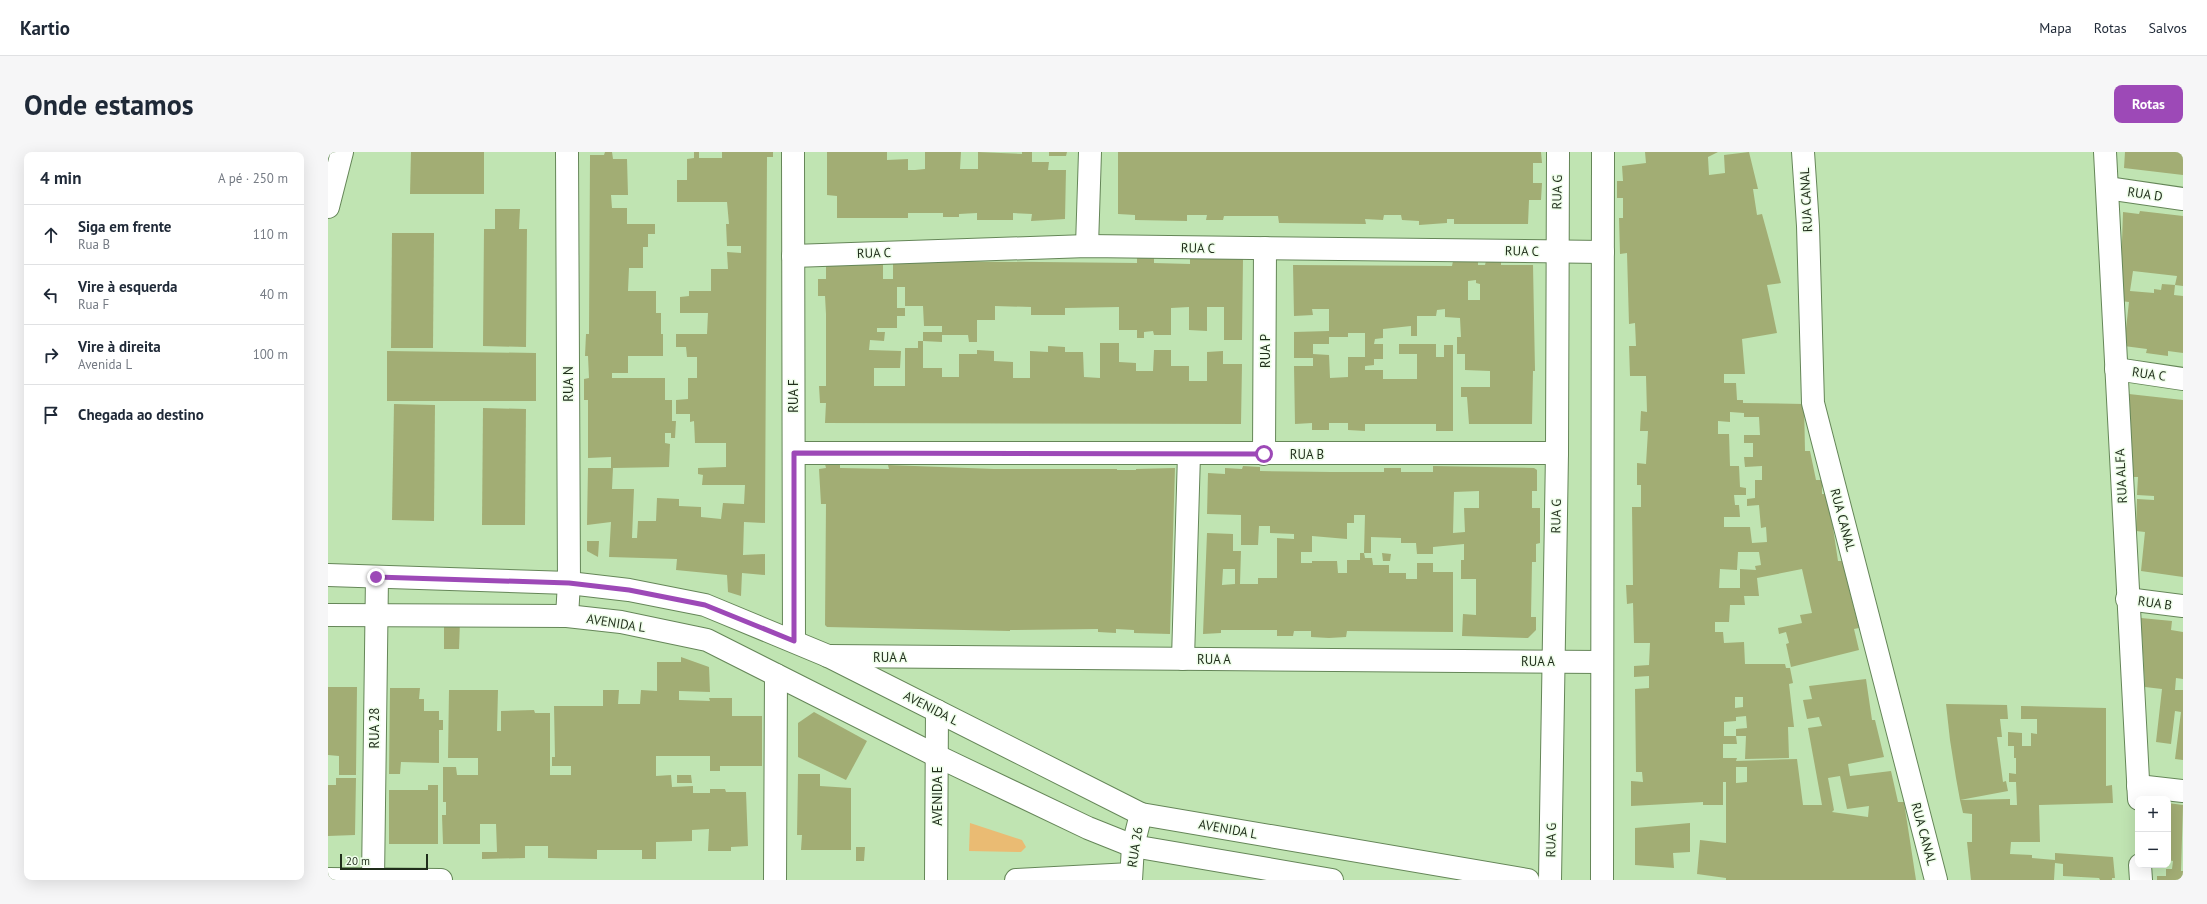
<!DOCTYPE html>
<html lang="pt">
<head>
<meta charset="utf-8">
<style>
  body { margin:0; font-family:"PT Sans",sans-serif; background:#f6f6f7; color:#1f2937 }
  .controls { position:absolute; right:12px; bottom:12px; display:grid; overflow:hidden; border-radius:8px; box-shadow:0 4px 16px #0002 }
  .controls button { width:36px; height:36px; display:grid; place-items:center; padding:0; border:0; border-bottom:1px solid #e0e1e3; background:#fff; color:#1f2937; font:20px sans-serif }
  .scale { position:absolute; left:12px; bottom:10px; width:88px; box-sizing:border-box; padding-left:4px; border:2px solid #1f2d1a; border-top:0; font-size:11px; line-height:14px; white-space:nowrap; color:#1f2d1a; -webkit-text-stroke:3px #effeea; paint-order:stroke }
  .stop { position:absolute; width:12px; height:12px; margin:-9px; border:3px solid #9d49b7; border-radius:50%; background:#fff }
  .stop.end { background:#9d49b7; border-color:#fff; box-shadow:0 1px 4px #0008 }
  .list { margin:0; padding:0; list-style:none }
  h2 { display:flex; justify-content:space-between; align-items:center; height:52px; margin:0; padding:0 16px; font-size:17px }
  h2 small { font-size:13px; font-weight:400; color:#747a83 }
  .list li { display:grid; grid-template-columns:26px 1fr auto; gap:12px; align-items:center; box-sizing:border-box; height:60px; padding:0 16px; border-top:1px solid #e0e1e3 }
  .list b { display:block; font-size:15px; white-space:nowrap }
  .list p { margin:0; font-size:13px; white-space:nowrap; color:#747a83 }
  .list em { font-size:13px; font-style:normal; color:#747a83 }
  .icon { flex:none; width:22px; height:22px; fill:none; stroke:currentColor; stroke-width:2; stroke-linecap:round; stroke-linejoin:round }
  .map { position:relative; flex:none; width:1855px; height:728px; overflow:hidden; border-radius:8px }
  header { display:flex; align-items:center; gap:24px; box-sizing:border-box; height:56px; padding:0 20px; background:#fff; border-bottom:1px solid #e0e1e3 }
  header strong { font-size:19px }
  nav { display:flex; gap:22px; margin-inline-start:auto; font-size:14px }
  .intro { display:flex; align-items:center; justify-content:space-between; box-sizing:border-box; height:96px; padding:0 24px }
  h1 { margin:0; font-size:28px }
  .button { padding:10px 18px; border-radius:8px; background:#9d49b7; color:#fff; font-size:14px; font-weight:700 }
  main { display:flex; gap:24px; padding:0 24px }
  aside { flex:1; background:#fff; border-radius:8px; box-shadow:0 4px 16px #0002 }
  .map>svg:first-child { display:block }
  .green { fill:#eabb73 }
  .building { fill:#a2ad74; fill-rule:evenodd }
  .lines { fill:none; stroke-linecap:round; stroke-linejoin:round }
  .minor-casing { stroke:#658658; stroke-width:24 }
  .tertiary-casing { stroke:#658658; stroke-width:24 }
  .minor { stroke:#fff; stroke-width:22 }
  .tertiary { stroke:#fff; stroke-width:22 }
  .route { stroke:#9d49b7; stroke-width:5 }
  .labels { text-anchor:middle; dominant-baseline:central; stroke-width:3; stroke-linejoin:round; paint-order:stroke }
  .street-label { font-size:13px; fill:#1f2d1a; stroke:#effeea }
</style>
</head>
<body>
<header>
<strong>Kartio</strong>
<nav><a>Mapa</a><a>Rotas</a><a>Salvos</a></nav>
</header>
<div class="intro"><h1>Onde estamos</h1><a class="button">Rotas</a></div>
<main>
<aside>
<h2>4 min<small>A pé · 250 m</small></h2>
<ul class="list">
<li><svg class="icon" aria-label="ahead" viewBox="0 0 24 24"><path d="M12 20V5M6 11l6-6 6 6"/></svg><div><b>Siga em frente</b><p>Rua B</p></div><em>110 m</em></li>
<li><svg class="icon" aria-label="left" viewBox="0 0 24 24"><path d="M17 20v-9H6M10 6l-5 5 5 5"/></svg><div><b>Vire à esquerda</b><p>Rua F</p></div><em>40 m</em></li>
<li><svg class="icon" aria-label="right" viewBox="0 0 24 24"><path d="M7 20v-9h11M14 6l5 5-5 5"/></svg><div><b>Vire à direita</b><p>Avenida L</p></div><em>100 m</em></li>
<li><svg class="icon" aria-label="arrive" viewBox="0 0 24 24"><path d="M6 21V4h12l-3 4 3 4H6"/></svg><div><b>Chegada ao destino</b></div></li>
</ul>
</aside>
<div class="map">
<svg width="1855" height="728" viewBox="0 0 1855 728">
  <rect width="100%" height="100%" fill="#c0e4b2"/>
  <polygon class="green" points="642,671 694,688 698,695 693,700 641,699"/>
  <g class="building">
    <polygon points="83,0 156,0 156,42 82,42"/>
    <polygon points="277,0 284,0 285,7 299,7 300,43 283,43 284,56 299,56 299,72 327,72 327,82 320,82 320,95 315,95 315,116 301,116 300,139 328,139 328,161 333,161 333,182 335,182 335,204 300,204 300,221 284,221 284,226 337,226 337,248 344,248 344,269 348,269 347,286 343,286 343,281 337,281 337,291 342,292 341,315 285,316 284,337 306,337 304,386 309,386 310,369 328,369 329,346 351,347 351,354 373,355 373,365 393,367 395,351 416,352 417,333 374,333 375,323 370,322 370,316 398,315 398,291 367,291 366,269 362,270 362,262 348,262 348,248 360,247 360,226 369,226 369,205 359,205 358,195 348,195 348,182 379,182 380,161 352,161 352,145 361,144 361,139 383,139 383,117 400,117 399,100 413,101 413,94 399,94 398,72 401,72 399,50 349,50 349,28 359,28 359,7 366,6 366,0 371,0 371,6 394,6 394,0 445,0 445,5 439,5 437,371 416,370 415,403 437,402 437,423 414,421 413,444 400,440 399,423 348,418 349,407 281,405 283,370 259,373 260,316 283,316 283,305 260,306 260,248 256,248 256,227 261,226 260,204 257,204 258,182 261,182 262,3 276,3"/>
    <polygon points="499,0 559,0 559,8 580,7 580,18 587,18 597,17 597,0 633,0 632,17 650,17 650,0 694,2 694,0 704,0 704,10 721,10 720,18 738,18 737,67 703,69 704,62 685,61 685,68 649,68 649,61 631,62 631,65 615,65 615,61 580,61 580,66 509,66 509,44 499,43"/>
    <polygon points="721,0 739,0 738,4 721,4"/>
    <polygon points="790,0 1213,0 1214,11 1205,11 1205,31 1214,31 1213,48 1201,48 1200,72 1126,72 1126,67 1119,67 1119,71 1091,73 1091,69 1074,68 1073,63 1056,63 1055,68 1037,67 1038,72 951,71 950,64 896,64 895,68 878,68 879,63 859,63 859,69 807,68 807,63 790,62"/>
    <path d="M 1317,0 L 1390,0 L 1380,5 L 1381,23 L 1397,21 L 1396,3 L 1421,0 L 1430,37 L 1425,37 L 1429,63 L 1434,62 L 1453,131 L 1439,133 L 1449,181 L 1414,187 L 1417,222 L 1396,222 L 1396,231 L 1408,231 L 1409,248 L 1415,248 L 1415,251 L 1476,252 L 1477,299 L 1482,299 L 1488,328 L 1494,328 L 1494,342 L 1500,342 L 1510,409 L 1514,409 L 1531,476 L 1526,477 L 1531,498 L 1463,515 L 1458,492 L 1461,491 L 1458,480 L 1451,482 L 1450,476 L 1474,471 L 1472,463 L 1484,461 L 1474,417 L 1429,426 L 1431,444 L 1416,444 L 1417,453 L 1402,453 L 1401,470 L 1387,470 L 1387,480 L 1395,480 L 1396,491 L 1416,490 L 1417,512 L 1457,512 L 1458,516 L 1462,516 L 1465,531 L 1461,532 L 1466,575 L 1460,575 L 1461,606 L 1417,607 L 1418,584 L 1408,584 L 1408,577 L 1419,576 L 1418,564 L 1408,565 L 1408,569 L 1396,570 L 1396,584 L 1408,584 L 1409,592 L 1395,592 L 1395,606 L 1409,606 L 1408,609 L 1469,607 L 1475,653 L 1494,653 L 1480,576 L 1494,574 L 1491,565 L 1479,567 L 1475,548 L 1484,547 L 1481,534 L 1538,527 L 1544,568 L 1547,568 L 1556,605 L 1520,612 L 1522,624 L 1563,619 L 1570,650 L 1576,650 L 1588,728 L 1398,728 L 1398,726 L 1369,722 L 1372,688 L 1398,691 L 1398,630 L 1395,630 L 1395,653 L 1375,653 L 1375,650 L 1303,654 L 1303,629 L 1315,630 L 1314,620 L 1308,620 L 1307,537 L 1321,536 L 1321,524 L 1306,525 L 1306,514 L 1321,513 L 1322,491 L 1306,491 L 1305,451 L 1299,452 L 1298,433 L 1305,433 L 1304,355 L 1313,355 L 1313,333 L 1309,333 L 1309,311 L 1318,312 L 1320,279 L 1312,279 L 1313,259 L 1319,260 L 1318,224 L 1302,224 L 1301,194 L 1308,194 L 1307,171 L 1301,172 L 1299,101 L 1292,102 L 1291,66 L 1295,66 L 1295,46 L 1289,46 L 1289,29 L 1295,29 L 1294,14 L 1318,11 ZM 1402,260 L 1416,261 L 1416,265 L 1431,265 L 1432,283 L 1416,283 L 1416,291 L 1425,291 L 1425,305 L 1416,305 L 1417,315 L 1434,314 L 1434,328 L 1427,328 L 1427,346 L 1419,347 L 1419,354 L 1431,353 L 1433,376 L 1438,375 L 1439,390 L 1424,391 L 1422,375 L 1396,375 L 1396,365 L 1412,365 L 1411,353 L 1407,353 L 1406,343 L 1418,343 L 1418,336 L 1412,335 L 1411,314 L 1402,314 L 1401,282 L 1390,282 L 1390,269 L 1402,270 ZM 1410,400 L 1431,400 L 1433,413 L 1427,414 L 1428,418 L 1412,417 L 1412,436 L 1391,436 L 1392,417 L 1409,418 ZM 1407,545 L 1415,545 L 1415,555 L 1407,556 ZM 1408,615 L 1419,615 L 1419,630 L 1408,631 ZM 1512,624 L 1519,657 L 1541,654 L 1540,665 L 1504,660 L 1506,658 L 1500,626 Z"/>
    <polygon points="1797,0 1855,0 1855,23 1796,16"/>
    <polygon points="167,57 192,57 191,77 199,77 198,195 155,194 156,77 167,77"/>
    <polygon points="1812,59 1855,64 1855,134 1847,133 1849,124 1805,119 1802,139 1826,141 1826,137 1833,138 1834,132 1847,133 1846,143 1855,144 1855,201 1840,199 1840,204 1818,201 1819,197 1796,194 1801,150 1792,149 1795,60 1811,62"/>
    <polygon points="64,81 106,81 105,196 63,196"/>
    <polygon points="809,104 826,104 826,111 862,112 862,106 915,107 914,188 896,188 896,155 879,155 879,179 861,178 861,155 843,156 843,183 826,183 825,179 816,180 816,186 809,186 809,178 791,178 791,155 737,156 737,163 703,163 703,155 667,154 667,168 649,168 649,190 641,190 640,183 614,183 614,190 595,189 595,180 614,180 614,174 596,174 595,154 577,154 577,135 569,135 569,156 577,156 577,164 569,164 569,176 549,176 549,180 557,180 556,189 542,188 541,198 573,199 572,216 546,216 546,234 577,234 577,196 590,196 590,189 595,189 595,216 614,216 614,225 631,225 631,202 649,202 649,198 666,199 666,209 685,210 685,226 702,226 702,199 720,200 720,194 737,195 737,200 755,200 756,225 772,226 772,191 791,191 791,210 808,211 808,219 825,219 826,198 843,198 843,214 861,214 861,229 879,229 879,200 895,199 895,212 914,212 913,272 497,271 498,251 492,251 491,234 498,234 498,162 497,144 490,144 490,127 498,127 498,106 555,108 555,127 565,127 565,107 596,109 809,111"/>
    <path d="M 1125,109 L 1150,109 L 1150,113 L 1157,113 L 1158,109 L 1173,109 L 1173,113 L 1205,113 L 1207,219 L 1205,219 L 1204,272 L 1141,272 L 1139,245 L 1133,245 L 1133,235 L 1162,235 L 1162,219 L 1137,218 L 1137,202 L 1129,202 L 1129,185 L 1133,185 L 1132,166 L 1117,165 L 1117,157 L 1109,158 L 1108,164 L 1089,164 L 1089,184 L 1083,184 L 1083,174 L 1055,177 L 1055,186 L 1047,187 L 1046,192 L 1055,192 L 1055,207 L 1046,207 L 1046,213 L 1037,214 L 1037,218 L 1055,218 L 1055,227 L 1089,227 L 1089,202 L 1071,202 L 1071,192 L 1108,192 L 1108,205 L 1116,205 L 1116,193 L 1125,193 L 1125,279 L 1108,279 L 1108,272 L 1037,272 L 1037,279 L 1020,278 L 1020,271 L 1001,271 L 1001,278 L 984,278 L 984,271 L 967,272 L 966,214 L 985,214 L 985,206 L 966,206 L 966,180 L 1001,179 L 1001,157 L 984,157 L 985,163 L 966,164 L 965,113 L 1124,114 ZM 1148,128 L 1148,131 L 1152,132 L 1152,148 L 1140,148 L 1140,129 ZM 1020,181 L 1037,181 L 1037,205 L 1020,205 L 1020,225 L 1002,226 L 1001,203 L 985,202 L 985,192 L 1001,192 L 1001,185 L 1020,185 Z"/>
    <polygon points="59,199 208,201 208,249 59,249"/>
    <polygon points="1801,242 1855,248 1855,425 1813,419 1817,380 1808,379 1809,347 1826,348 1826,344 1809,343 1810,325 1803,325"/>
    <polygon points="66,252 107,253 106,369 64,368"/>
    <polygon points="155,256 198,257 197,373 154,373"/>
    <polygon points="497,312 512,313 512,316 561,317 560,313 666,317 789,317 789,318 808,318 808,317 847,316 842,482 806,481 806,478 788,477 788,481 770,480 770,477 682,478 682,479 499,475 497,473 498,352 493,352 491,317 498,316"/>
    <path d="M 915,314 L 932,315 L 932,319 L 1003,320 L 1056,320 L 1056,316 L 1073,316 L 1073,320 L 1105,320 L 1105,314 L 1206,316 L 1209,318 L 1209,339 L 1204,339 L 1204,356 L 1212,356 L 1212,391 L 1208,392 L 1208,410 L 1204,410 L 1203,465 L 1208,465 L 1208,478 L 1200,486 L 1134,484 L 1135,462 L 1148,463 L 1148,427 L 1133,427 L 1133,408 L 1136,408 L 1136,392 L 1105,395 L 1105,402 L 1089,402 L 1088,391 L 1073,391 L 1073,386 L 1043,385 L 1043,401 L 1036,401 L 1037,406 L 1044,406 L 1045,413 L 1061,413 L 1061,421 L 1078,421 L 1078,427 L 1089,427 L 1089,411 L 1105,411 L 1105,420 L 1125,420 L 1125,480 L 1019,479 L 1018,485 L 1001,486 L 983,485 L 983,479 L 966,479 L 965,484 L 949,484 L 949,478 L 893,478 L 893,481 L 875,482 L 879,381 L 905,382 L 905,399 L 913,399 L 912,432 L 930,432 L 930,426 L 949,426 L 949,386 L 966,387 L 966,382 L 942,381 L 942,374 L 931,374 L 930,393 L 913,393 L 913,363 L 879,362 L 880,321 L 897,322 L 897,316 L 914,317 ZM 1151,339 L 1151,356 L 1136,356 L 1137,380 L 1125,381 L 1126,340 ZM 1026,363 L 1037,363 L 1036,401 L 1032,401 L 1032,408 L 1019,408 L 1019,421 L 1010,421 L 1009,409 L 984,409 L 984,411 L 973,411 L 973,400 L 984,400 L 984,384 L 1019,387 L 1019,371 L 1026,371 ZM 895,417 L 907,417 L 907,432 L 894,433 Z"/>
    <polygon points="259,389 271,389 270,405 259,399"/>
    <polygon points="1054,401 1063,402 1062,409 1055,409"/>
    <polygon points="1813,466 1844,469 1843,478 1855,480 1855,527 1848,526 1847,538 1855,538 1855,608 1847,607 1853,560 1847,559 1843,592 1828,590 1834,537 1817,535"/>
    <polygon points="116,470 132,470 131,497 116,497"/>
    <polygon points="353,505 381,515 382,540 351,539 351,548 382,549 381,546 404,546 404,564 434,564 434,614 392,614 392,619 382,619 382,604 328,604 328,624 343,623 344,635 365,634 365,641 382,641 382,637 397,637 398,640 418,640 420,694 403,695 403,699 380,699 381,677 364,678 364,689 328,690 328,707 314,707 314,698 269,698 269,707 220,706 220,694 197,694 197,706 154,707 154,700 169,700 168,672 152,672 152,692 115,692 114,663 118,663 118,650 115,650 115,615 128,615 129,623 150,623 150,606 120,606 121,538 170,538 169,579 173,579 173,559 206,558 207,561 222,561 222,623 243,623 243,614 224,614 224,605 227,605 226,554 275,554 275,538 291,538 290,552 312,552 313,538 329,539 329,510 353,510"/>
    <polygon points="0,535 29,535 28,623 11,623 11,604 0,603"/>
    <polygon points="62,536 92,536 91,547 96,547 96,559 111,559 111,568 115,568 115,578 111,578 111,611 73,610 72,622 61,622"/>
    <polygon points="1618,552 1679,553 1680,567 1672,567 1674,585 1669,585 1675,630 1678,629 1680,639 1632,648 1682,647 1682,653 1689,653 1688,630 1681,630 1681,621 1688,622 1688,606 1686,606 1686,594 1680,594 1680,580 1694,581 1694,594 1703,594 1703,581 1709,582 1709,567 1693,567 1693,554 1778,556 1778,634 1784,633 1785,651 1711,653 1712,690 1683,690 1682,702 1704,703 1704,706 1727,708 1727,701 1785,705 1787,726 1784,726 1784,728 1772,728 1771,726 1735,724 1735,712 1727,711 1726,728 1643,728 1639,690 1644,690 1644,662 1635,661 1632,648 1628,626 1622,588"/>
    <polygon points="486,560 539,589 518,628 470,605 470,571"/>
    <polygon points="470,622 492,622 492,634 523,636 523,698 473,698 474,683 469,683"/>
    <polygon points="349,623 363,623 364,631 349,631"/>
    <polygon points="8,626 28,626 27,683 0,684 0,633 8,633"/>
    <polygon points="100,633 110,633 110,692 61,692 61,638 100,638"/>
    <polygon points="1840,651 1855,653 1853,719 1855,719 1855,728 1829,728 1829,724 1838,724 1838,717 1844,717 1845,709 1840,708"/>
    <polygon points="1362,671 1362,700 1345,701 1346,716 1307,713 1307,676"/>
    <polygon points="528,695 537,695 536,709 528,709"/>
  </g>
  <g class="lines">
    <g class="minor-casing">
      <g id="minor">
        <polyline points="239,0 241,431 239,464"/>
        <polyline points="465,0 466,489"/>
        <polyline points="1475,0 1480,74 1485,251 1608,728"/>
        <polyline points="1777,0 1811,647"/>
        <polyline points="1779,36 1855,47"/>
        <polyline points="0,55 14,0"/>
        <polyline points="759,94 762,0"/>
        <polyline points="465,104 759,94 1275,100"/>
        <polyline points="1788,217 1855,227"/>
        <polyline points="466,301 1229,301"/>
        <polyline points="936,302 937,96"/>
        <polyline points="1799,447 1855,454"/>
        <polyline points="500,504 1273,510"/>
        <polyline points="855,507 861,302"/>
        <polyline points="1810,634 1855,639"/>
        <polyline points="1812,713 1813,728"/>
        <polyline points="0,727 113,728"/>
        <polyline points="45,728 49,425"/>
        <polyline points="447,728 448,523"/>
        <polyline points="608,728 609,559"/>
        <polyline points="688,728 803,722"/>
        <polyline points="803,728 805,694 813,662"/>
        <polyline points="1222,728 1229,301 1230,0"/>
        <polyline points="1274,728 1275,0"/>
      </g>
    </g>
    <g class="tertiary-casing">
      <g id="tertiary">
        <polyline points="0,423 241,431 301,438 377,453 500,504 813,662 1200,728"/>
        <polyline points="0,463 239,464 293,470 379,488 609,604 760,676 805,694 1004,728"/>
      </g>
    </g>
    <use href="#minor" class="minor"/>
    <use href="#tertiary" class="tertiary"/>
  </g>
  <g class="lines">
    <polyline class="route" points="48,425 241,431 301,438 377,453 466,489 466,301 936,302"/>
  </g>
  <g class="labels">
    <g class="street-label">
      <text transform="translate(1229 40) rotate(-89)">RUA G</text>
      <text transform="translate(1817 42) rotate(8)">RUA D</text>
      <text transform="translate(1478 48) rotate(-93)">RUA CANAL</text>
      <text transform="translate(870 96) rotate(1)">RUA C</text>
      <text transform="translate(1194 99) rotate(1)">RUA C</text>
      <text transform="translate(546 101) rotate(-2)">RUA C</text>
      <text transform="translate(937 199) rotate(-90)">RUA P</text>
      <text transform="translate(1821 222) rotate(8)">RUA C</text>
      <text transform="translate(240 232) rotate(-90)">RUA N</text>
      <text transform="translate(465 244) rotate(-90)">RUA F</text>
      <text x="979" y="302">RUA B</text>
      <text transform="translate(1793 324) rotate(-93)">RUA ALFA</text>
      <text transform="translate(1228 364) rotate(-89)">RUA G</text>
      <text transform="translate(1515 368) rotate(75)">RUA CANAL</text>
      <text transform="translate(1827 451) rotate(8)">RUA B</text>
      <text transform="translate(288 471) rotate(9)">AVENIDA L</text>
      <text x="562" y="505">RUA A</text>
      <text x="886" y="507">RUA A</text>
      <text x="1210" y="509">RUA A</text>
      <text transform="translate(603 556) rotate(27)">AVENIDA L</text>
      <text transform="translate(46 576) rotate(-90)">RUA 28</text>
      <text transform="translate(609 644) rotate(-90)">AVENIDA E</text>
      <text transform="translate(900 677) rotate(10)">AVENIDA L</text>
      <text transform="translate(1596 682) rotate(75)">RUA CANAL</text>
      <text transform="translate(1223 688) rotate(-89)">RUA G</text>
      <text transform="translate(807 695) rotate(-81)">RUA 26</text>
    </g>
  </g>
</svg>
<div class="controls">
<button>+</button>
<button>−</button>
</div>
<div class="scale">20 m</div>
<div class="stop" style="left:936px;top:302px"></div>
<div class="stop end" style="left:48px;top:425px"></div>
</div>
</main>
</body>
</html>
